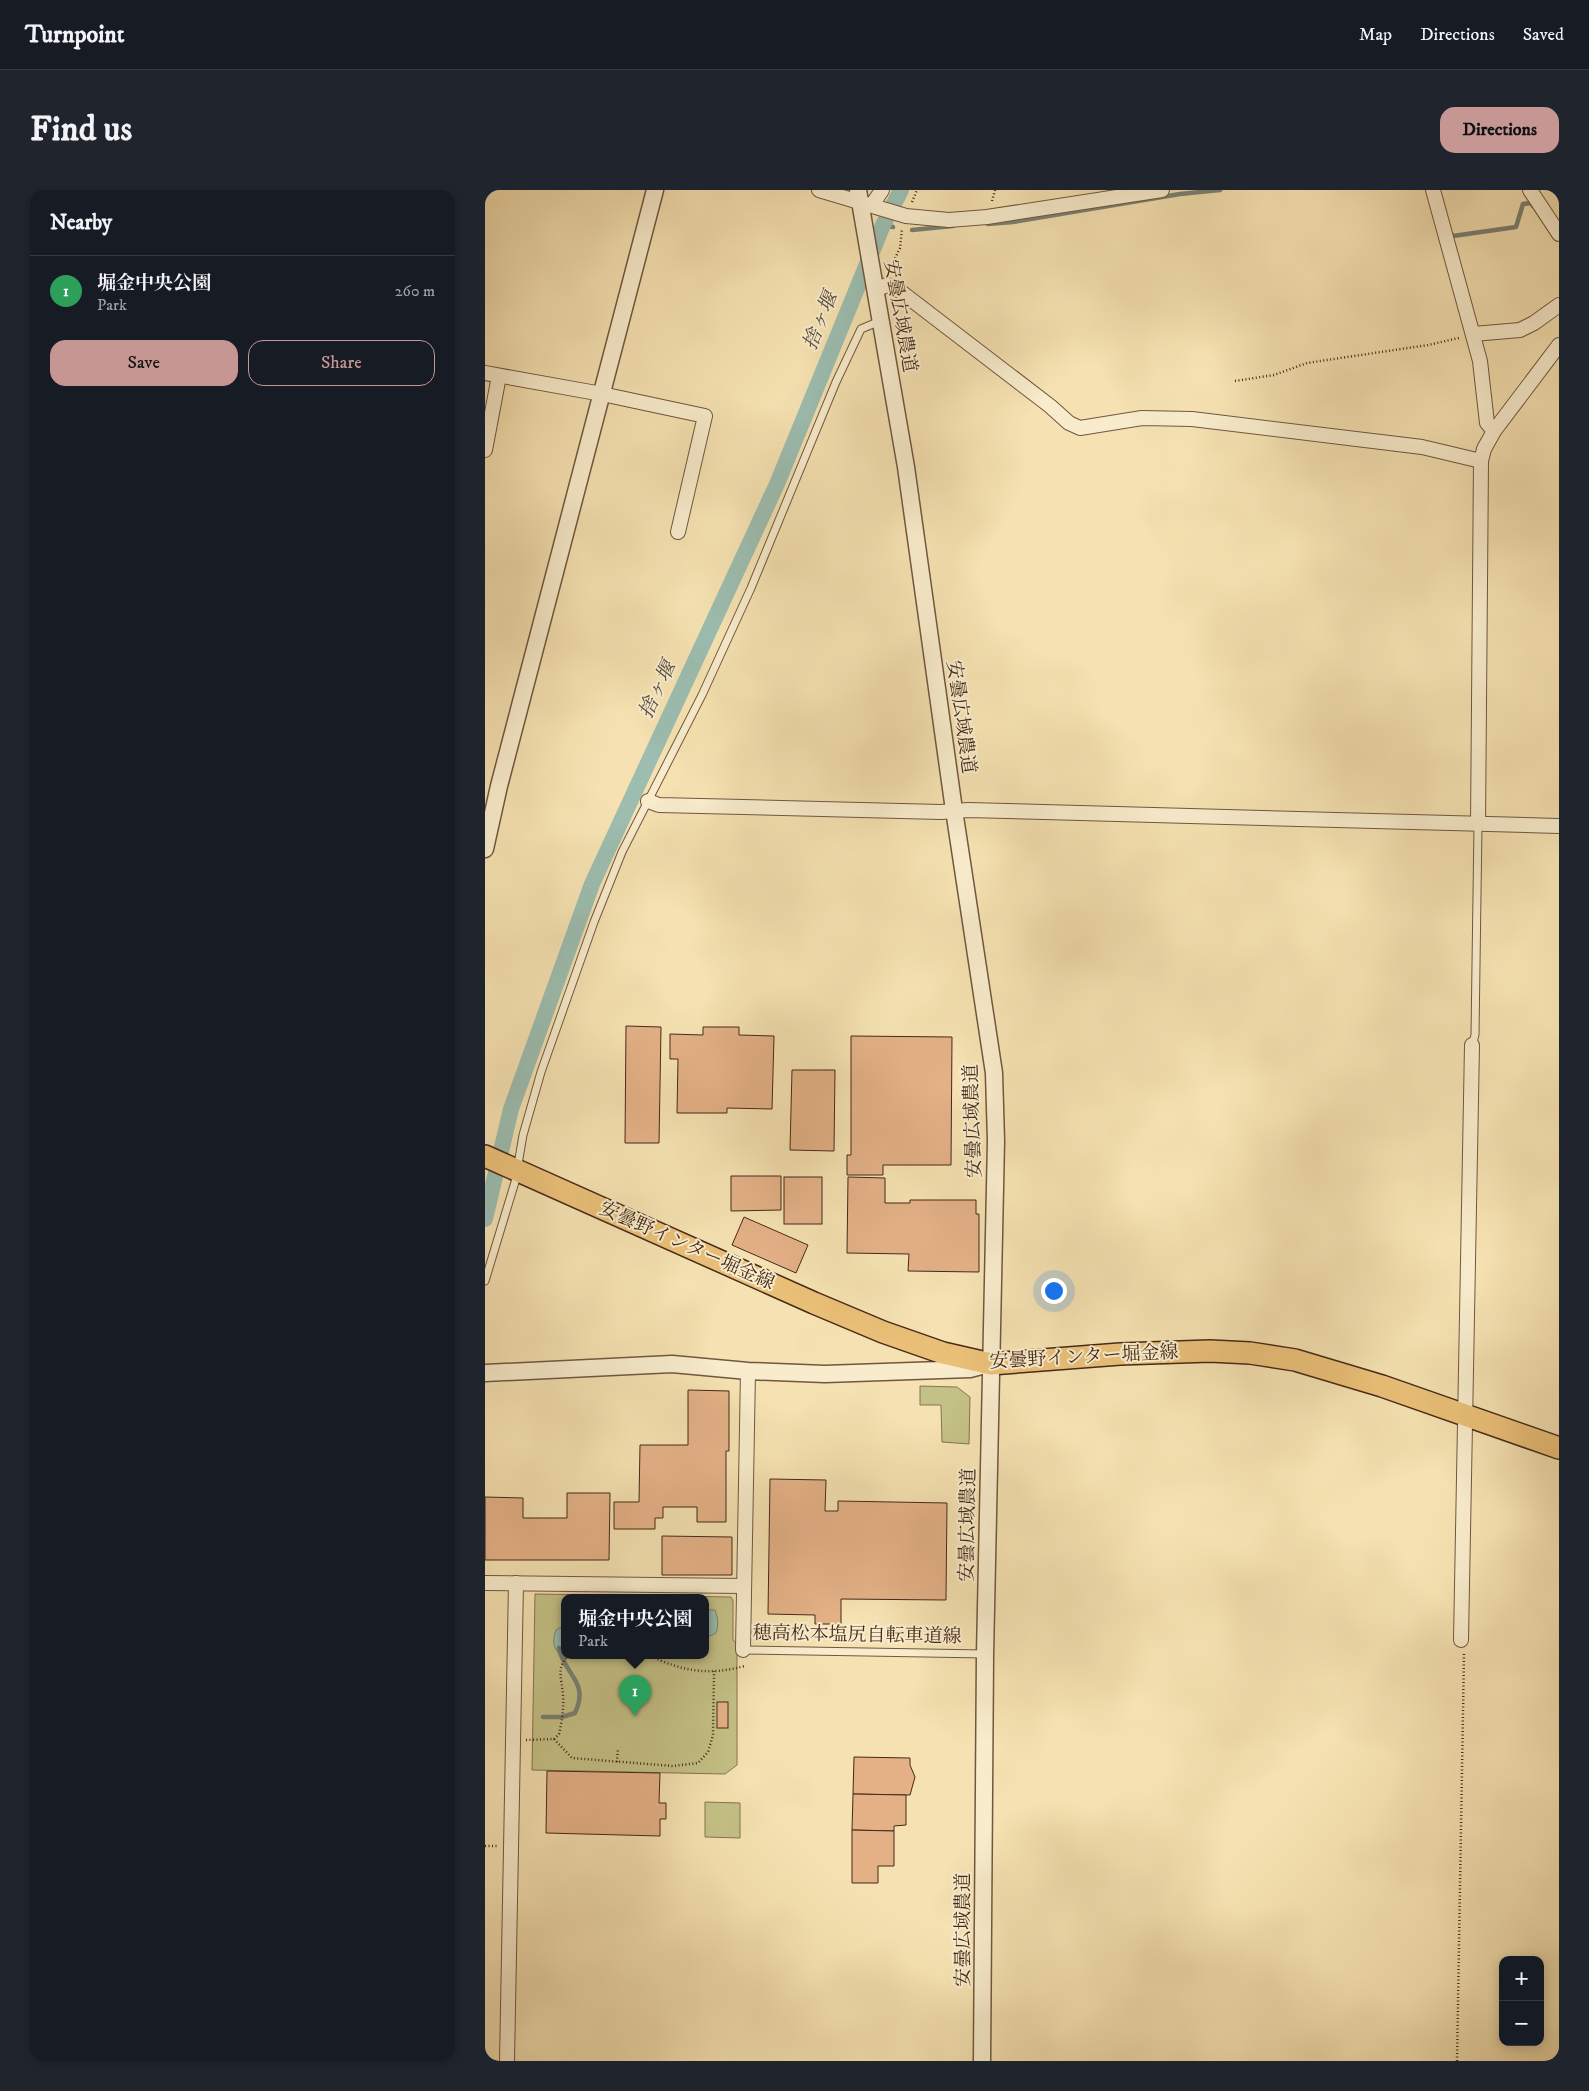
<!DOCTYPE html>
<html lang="en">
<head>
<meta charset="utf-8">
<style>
  body { margin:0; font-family:"IM FELL DW Pica","Noto Serif JP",serif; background:#20242c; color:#f1f3f6 }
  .controls { position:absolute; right:15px; bottom:15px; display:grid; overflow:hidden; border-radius:10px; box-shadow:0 2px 12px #0003 }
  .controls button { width:45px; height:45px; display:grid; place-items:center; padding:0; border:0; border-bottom:1px solid #363941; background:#171b24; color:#f1f3f6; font:25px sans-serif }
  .you { position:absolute; left:568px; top:1100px; width:18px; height:18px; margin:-12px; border:4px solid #fff; border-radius:50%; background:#1a73e8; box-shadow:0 0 0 8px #1a73e833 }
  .badge { display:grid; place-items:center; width:32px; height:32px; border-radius:50%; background:#c59692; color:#fff; font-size:16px; font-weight:700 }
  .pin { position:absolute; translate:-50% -41px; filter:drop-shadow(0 1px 2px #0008) }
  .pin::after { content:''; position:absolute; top:26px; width:18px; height:15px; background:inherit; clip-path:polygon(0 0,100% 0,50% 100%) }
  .popup { position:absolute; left:76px; top:1404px; width:148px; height:65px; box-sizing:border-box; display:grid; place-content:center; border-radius:10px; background:#171b24; filter:drop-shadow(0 1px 4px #0005); font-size:16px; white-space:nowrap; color:#9ea1a6 }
  .popup b { font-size:19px; color:#f1f3f6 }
  .popup::after { content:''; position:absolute; left:50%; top:100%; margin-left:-10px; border:10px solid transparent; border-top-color:#171b24 }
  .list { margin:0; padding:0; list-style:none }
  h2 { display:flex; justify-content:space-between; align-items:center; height:65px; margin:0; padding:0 20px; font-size:21px }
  h2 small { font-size:16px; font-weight:400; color:#9ea1a6 }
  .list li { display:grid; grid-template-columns:32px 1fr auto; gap:15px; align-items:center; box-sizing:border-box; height:70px; padding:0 20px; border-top:1px solid #363941 }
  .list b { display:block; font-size:19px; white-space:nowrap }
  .list p { margin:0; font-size:16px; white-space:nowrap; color:#9ea1a6 }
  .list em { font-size:16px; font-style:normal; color:#9ea1a6 }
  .actions { display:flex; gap:10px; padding:15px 20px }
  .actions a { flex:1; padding:11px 0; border:1px solid #c59692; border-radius:15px; text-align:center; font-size:18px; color:#c59692 }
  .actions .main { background:#c59692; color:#111 }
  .map { position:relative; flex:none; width:1074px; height:1871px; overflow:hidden; border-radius:15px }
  header { display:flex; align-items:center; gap:30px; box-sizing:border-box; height:70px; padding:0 25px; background:#171b24; border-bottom:1px solid #363941 }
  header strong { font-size:24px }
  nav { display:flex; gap:28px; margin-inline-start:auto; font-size:18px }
  .intro { display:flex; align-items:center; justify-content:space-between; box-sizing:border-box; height:120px; padding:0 30px }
  h1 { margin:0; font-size:35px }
  .button { padding:12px 22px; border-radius:15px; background:#c59692; color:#111; font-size:18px; font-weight:700 }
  main { display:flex; gap:30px; padding:0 30px }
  aside { flex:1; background:#171b24; border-radius:15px; box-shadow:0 2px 12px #0003 }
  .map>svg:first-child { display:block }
  .green { fill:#c4c186; stroke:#847550; fill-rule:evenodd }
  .water { fill:#9cbdb0; stroke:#798274 }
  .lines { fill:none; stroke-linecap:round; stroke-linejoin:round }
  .stream { stroke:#798274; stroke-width:4.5 }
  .canal { stroke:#9cbdb0; stroke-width:16 }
  .building { fill:#e4b187; stroke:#452919 }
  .service-casing { stroke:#71573f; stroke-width:9 }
  .minor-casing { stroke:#71573f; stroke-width:16 }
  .tertiary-casing { stroke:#71573f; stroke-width:19 }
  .primary-casing { stroke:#452919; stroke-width:24 }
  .path { stroke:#452919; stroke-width:2.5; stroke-dasharray:1 2.5; stroke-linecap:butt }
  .service { stroke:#f8eccc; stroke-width:7 }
  .minor { stroke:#f8eccc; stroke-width:14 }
  .tertiary { stroke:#f8eccc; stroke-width:16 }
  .primary { stroke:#eac078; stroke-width:21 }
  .labels { text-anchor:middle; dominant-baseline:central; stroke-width:4; stroke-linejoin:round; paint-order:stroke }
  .street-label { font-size:19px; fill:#452919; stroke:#f8eccc }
  .water-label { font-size:20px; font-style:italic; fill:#5b4e3f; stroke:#f8eccc }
</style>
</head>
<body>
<header>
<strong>Turnpoint</strong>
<nav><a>Map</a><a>Directions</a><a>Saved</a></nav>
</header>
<div class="intro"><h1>Find us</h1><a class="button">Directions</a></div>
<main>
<aside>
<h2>Nearby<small></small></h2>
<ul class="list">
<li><span class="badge" style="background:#2e9e5b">1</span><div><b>堀金中央公園</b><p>Park</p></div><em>260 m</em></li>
</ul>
<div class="actions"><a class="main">Save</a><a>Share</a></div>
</aside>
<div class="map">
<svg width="1074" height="1871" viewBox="0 0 1074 1871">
  <rect width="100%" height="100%" fill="#f5e1b1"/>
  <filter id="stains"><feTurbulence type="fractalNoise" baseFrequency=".004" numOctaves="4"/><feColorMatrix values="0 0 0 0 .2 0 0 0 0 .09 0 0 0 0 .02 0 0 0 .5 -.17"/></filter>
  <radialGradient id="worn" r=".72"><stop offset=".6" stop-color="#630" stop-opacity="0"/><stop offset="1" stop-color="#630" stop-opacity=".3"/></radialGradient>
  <g class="green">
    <polygon points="435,1196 472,1197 485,1207 484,1254 457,1252 456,1215 435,1215"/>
    <path d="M 50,1404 L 246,1407 L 248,1410 L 248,1450 L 252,1454 L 252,1575 L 240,1584 L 47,1580 ZM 80,1407 L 220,1407 L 220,1465 L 80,1465 Z"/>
    <polygon points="220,1612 255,1613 255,1648 220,1647"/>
  </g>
  <g class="water">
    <path d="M 220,1420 L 230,1420 C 233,1429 234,1434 231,1443 L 220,1448 Z"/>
    <path d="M 80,1435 L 80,1454 L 77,1455 L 75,1464 C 67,1458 68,1448 71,1440 Z"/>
  </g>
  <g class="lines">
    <g class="stream">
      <polyline points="503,34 528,32 695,4 735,0"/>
      <polyline points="398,35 408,37"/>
      <polyline points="427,40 468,36"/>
      <polyline points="965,42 968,46 1031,37 1038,14 1046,13 1048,16"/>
      <path d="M 58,1527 L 77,1527 L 90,1523 C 105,1491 79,1485 74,1458"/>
    </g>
    <polyline class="canal" points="0,1029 26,919 107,694 292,294 398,35 416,0"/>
  </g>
  <g class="building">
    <polygon points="141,836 176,837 174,953 140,953"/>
    <polygon points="218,837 254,837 254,845 289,846 287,919 242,918 242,923 192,923 193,869 185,869 185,844 218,845"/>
    <polygon points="366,846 467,847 466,975 398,975 398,985 362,985 362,965 366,965"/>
    <polygon points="307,880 350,880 349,961 305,960"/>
    <polygon points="246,986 296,986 296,1020 246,1021"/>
    <rect x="299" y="987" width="38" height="47"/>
    <polygon points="363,987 400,988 400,1013 425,1013 425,1010 491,1010 491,1024 494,1024 494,1082 423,1081 424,1064 362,1063"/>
    <polygon points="259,1027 323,1055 311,1083 247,1055"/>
    <polygon points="203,1200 244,1201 244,1261 241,1261 241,1332 212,1332 212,1317 178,1317 178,1328 170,1328 170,1339 129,1339 129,1312 154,1312 155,1255 203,1255"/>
    <polygon points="285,1289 341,1290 340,1321 353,1321 353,1311 462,1313 461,1410 356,1409 356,1434 330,1434 330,1425 283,1424"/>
    <polygon points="82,1303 125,1303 124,1370 0,1370 0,1307 38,1308 38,1328 82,1328"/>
    <polygon points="177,1346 247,1347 247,1385 177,1385"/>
    <rect x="232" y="1512" width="11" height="26"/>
    <polygon points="369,1567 425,1568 425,1575 430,1587 425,1605 368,1604"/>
    <polygon points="62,1581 175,1583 174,1613 181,1613 181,1629 175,1629 175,1646 61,1643"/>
    <polygon points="368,1604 421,1605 421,1635 409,1636 409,1641 367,1640"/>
    <polygon points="367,1640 409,1641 409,1676 393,1676 393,1693 367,1693"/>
  </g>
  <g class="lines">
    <g class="service-casing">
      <g id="service">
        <polyline points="987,855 990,845 993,635"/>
        <polyline points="0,1091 30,992 38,945 56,882 109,732 137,662 217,505 266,398 351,192 376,139 395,131"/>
        <polyline points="258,1460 500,1464"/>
      </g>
    </g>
    <g class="minor-casing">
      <g id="minor">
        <polyline points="334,0 421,26 464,30 502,27 677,0"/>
        <polyline points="948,0 995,171 1002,233 1009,241"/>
        <polyline points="1045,0 1074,44"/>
        <polyline points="387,15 397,0"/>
        <polyline points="390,100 402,95 411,98 565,216 584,233 595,238 657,228 707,229 937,257 996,271"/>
        <polyline points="988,144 1035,140 1049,133 1074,115"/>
        <polyline points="0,183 117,204 220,226 193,342"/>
        <polyline points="0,260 14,186"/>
        <polyline points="163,611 174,615 456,622 483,620 1074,636"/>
        <polyline points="993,635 996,271 999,259 1009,241 1074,155"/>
        <polyline points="0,1393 258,1396"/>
        <polyline points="976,1450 987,855"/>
        <polyline points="258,1460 263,1181"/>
        <polyline points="22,1871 31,1393"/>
      </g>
    </g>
    <g class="tertiary-casing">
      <g id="tertiary">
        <polyline points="373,0 421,277 469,620 509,883 511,951 500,1465 497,1871"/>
        <polyline points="0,659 14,596 170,0"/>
        <polyline points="0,1183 187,1174 263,1181 340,1184 485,1179 504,1174"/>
      </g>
    </g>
    <g class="primary-casing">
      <polyline id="primary" points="0,966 329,1113 398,1142 458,1163 506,1174 635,1164 725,1161 765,1163 810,1170 897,1196 1074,1258"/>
    </g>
    <g class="path">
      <polyline points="507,11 510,0"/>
      <polyline points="427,12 432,0"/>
      <polyline points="404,81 415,58 417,39"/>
      <polyline points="750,191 789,185 822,173 943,155 974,148"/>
      <polyline points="272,1438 345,1439"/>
      <path d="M 163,1465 C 197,1481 222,1486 260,1476"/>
      <polyline points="69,1549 87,1568 188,1576 213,1573 223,1562 228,1545 229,1481"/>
      <path d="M 41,1550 L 69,1549 L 74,1544 C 77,1531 79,1518 78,1505 C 77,1489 70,1476 85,1465"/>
      <polyline points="132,1572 133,1558"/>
      <polyline points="0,1656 13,1656"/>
      <polyline points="972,1871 979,1464"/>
    </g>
    <use href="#service" class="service"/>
    <use href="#minor" class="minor"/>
    <use href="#tertiary" class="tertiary"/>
    <use href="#primary" class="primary"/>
  </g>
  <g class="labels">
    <g class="street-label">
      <text transform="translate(415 126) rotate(80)">安曇広域農道</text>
      <text transform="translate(476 527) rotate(82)">安曇広域農道</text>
      <text transform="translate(488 931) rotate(-92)">安曇広域農道</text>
      <text transform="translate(202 1056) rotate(24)">安曇野インター堀金線</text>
      <text transform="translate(599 1167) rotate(-3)">安曇野インター堀金線</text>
      <text transform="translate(483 1335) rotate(-89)">安曇広域農道</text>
      <text transform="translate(372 1445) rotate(1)">穂高松本塩尻自転車道線</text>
      <text transform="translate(478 1740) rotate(-90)">安曇広域農道</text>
    </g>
    <g class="water-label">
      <text transform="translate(336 131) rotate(-68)">捨ヶ堰</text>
      <text transform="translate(173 500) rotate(-65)">捨ヶ堰</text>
    </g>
  </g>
  <rect width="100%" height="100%" filter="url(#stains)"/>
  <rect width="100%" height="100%" fill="url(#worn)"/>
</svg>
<div class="controls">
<button>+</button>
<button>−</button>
</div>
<div class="you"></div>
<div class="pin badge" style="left:150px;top:1526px;background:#2e9e5b">1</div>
<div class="popup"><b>堀金中央公園</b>Park</div>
</div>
</main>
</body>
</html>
